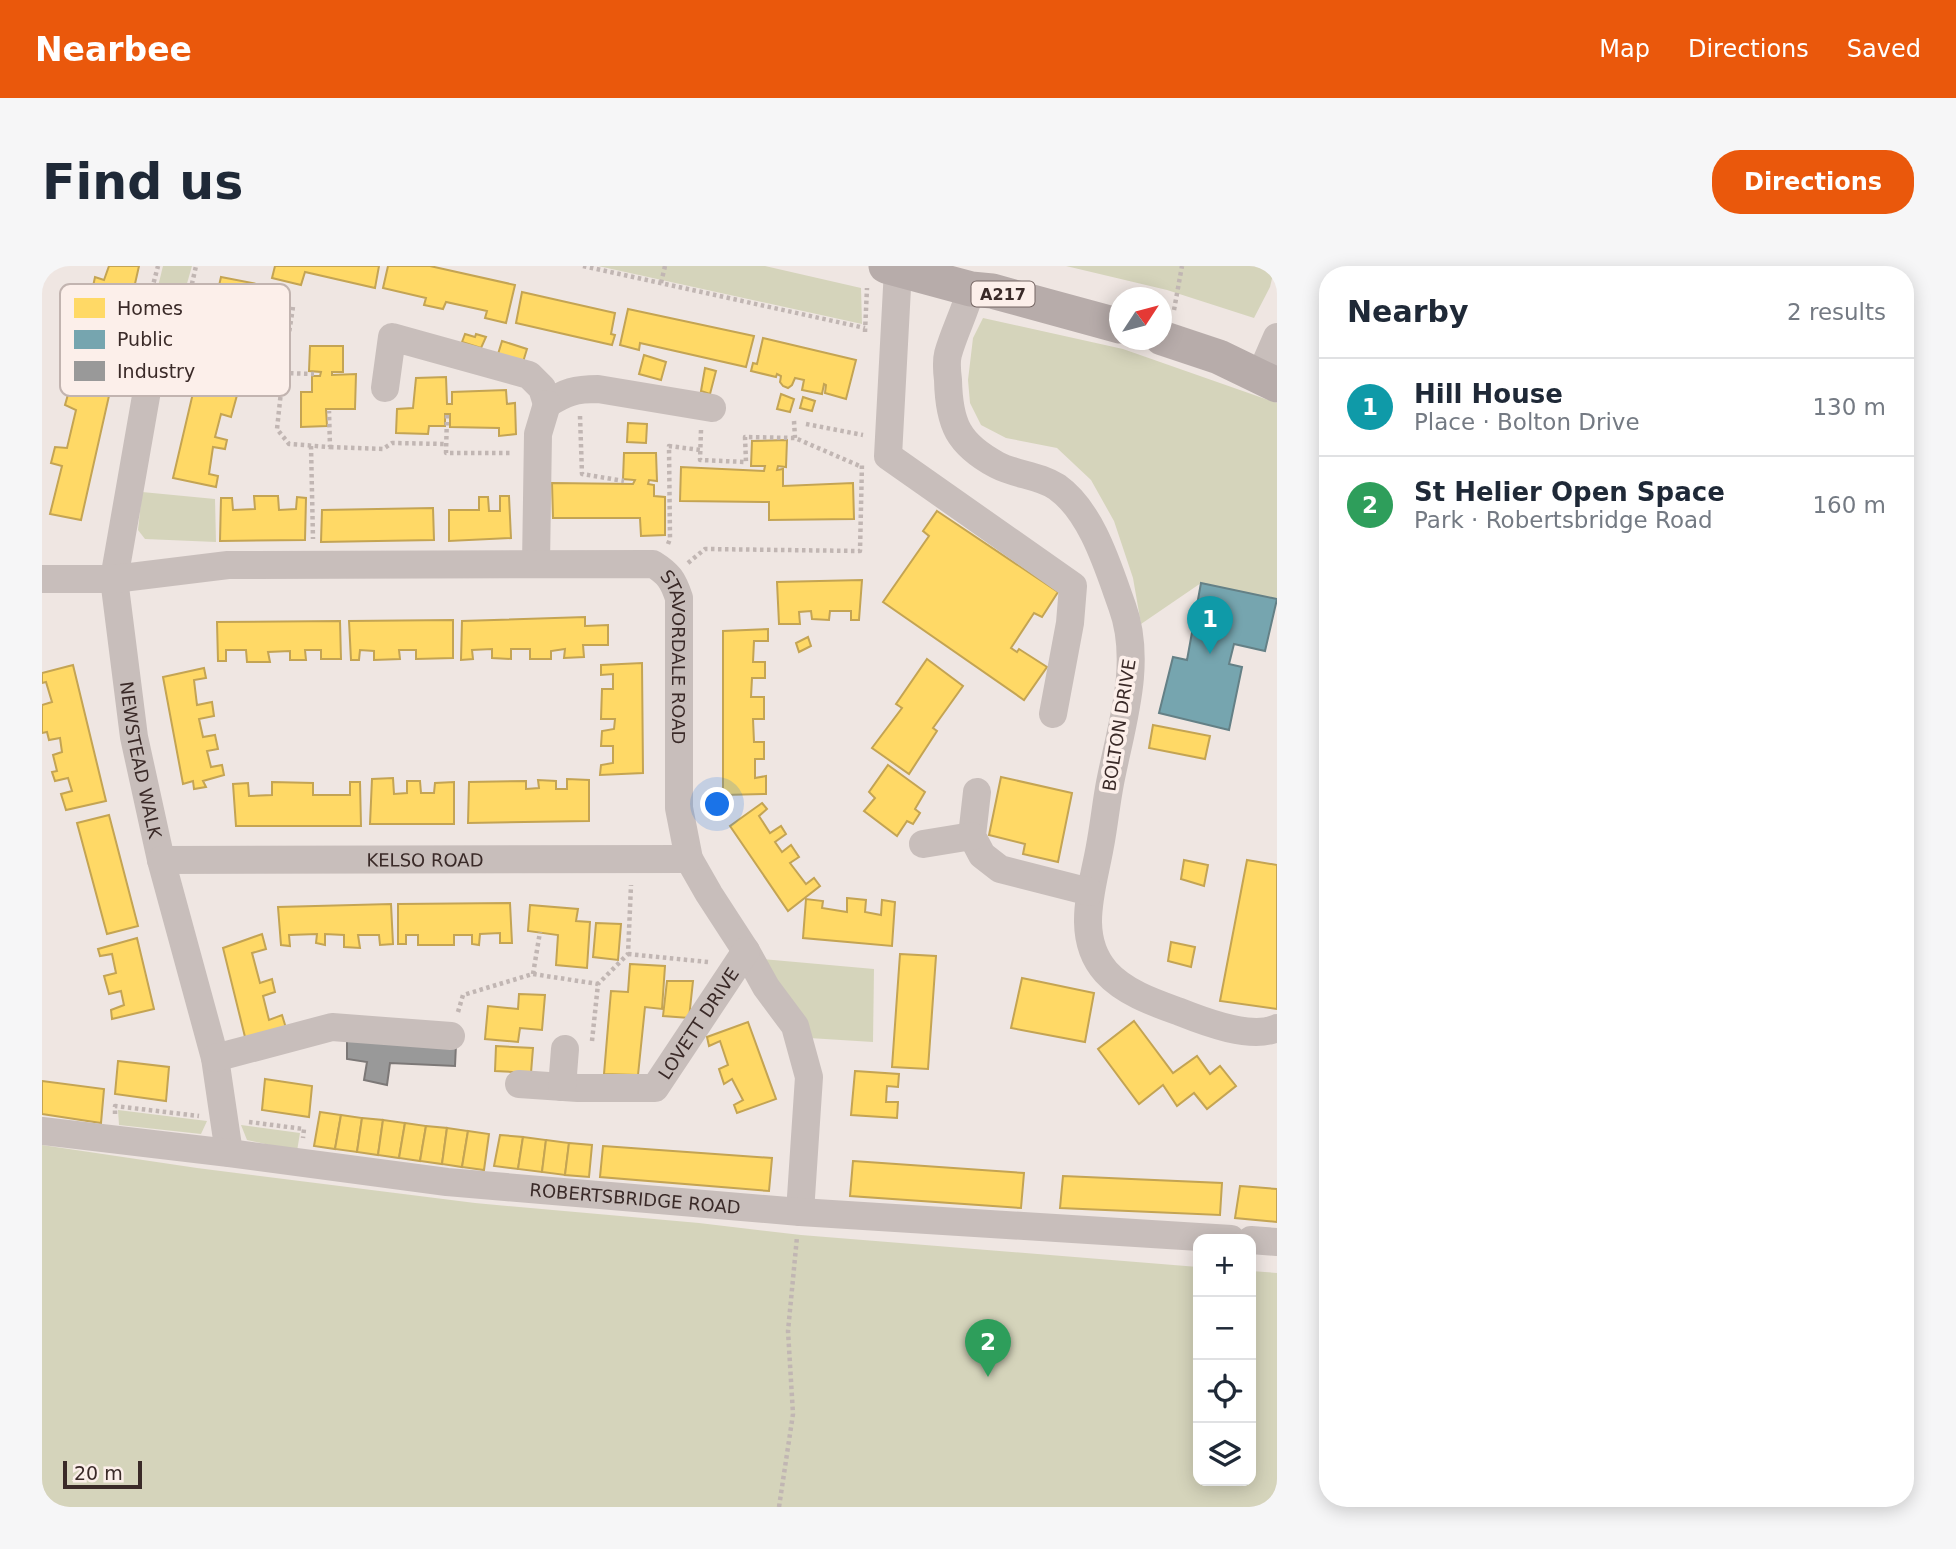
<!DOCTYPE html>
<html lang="en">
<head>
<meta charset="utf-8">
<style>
  body { margin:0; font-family:"DejaVu Sans",sans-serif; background:#f6f6f7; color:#1f2937 }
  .controls { position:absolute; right:21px; bottom:21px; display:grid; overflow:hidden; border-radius:14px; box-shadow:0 4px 18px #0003 }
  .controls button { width:63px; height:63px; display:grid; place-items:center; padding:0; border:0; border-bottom:2px solid #e0e1e3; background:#fff; color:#1f2937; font:35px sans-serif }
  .compass { position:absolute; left:1067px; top:21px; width:63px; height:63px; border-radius:50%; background:#fff; box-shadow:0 4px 18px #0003; rotate:54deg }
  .scale { position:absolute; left:21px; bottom:18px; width:79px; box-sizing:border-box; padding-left:7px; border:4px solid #3a2a28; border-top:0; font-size:19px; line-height:24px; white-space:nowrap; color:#3a2a28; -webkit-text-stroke:5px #fcefea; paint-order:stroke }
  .you { position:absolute; left:676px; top:539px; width:24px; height:24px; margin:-18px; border:5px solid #fff; border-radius:50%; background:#1a73e8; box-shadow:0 0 0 10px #1a73e833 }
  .badge { display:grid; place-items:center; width:46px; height:46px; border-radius:50%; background:#ea580c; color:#fff; font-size:23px; font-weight:700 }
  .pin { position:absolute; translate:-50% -58px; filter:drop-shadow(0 2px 4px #0008) }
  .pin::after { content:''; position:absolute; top:37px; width:24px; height:21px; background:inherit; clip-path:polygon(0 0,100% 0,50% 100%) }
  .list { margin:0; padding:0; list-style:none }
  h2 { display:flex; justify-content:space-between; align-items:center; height:91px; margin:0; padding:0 28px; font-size:30px }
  h2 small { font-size:23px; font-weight:400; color:#747a83 }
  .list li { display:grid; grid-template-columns:46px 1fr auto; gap:21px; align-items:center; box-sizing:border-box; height:98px; padding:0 28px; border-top:2px solid #e0e1e3 }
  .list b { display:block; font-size:26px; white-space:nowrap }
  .list p { margin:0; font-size:23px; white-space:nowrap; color:#747a83 }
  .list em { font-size:23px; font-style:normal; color:#747a83 }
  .icon { flex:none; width:38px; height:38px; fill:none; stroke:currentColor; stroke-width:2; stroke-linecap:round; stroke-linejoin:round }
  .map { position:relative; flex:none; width:1235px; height:1241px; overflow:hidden; border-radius:28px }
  header { display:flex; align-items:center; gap:42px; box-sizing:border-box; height:98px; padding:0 35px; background:#ea580c; color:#fff }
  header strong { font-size:33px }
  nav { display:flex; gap:38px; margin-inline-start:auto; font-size:24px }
  .intro { display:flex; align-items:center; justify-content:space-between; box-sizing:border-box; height:168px; padding:0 42px }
  h1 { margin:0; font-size:49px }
  .button { padding:18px 32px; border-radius:28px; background:#ea580c; color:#fff; font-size:24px; font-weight:700 }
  main { display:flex; gap:42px; padding:0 42px }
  aside { flex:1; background:#fff; border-radius:28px; box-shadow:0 4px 18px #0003 }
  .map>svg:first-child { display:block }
  .green { fill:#d5d4bb }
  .homes { fill:#ffd966; stroke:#c4a453; stroke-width:2 }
  .public { fill:#76a5af; stroke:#648086; stroke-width:2 }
  .industry { fill:#999; stroke:#7c7877; stroke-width:2 }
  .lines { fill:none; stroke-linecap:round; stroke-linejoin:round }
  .path { stroke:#c1b6b3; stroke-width:4.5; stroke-dasharray:3.5 3.5; stroke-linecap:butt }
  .minor { stroke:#c8bebb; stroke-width:28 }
  .major { stroke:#b7acaa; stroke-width:35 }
  .labels { text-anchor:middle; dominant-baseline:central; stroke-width:7; stroke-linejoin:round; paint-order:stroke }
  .shield { fill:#fcefea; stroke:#746562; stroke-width:2 }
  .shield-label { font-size:16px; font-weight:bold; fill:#3a2a28 }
  .street-label { font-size:18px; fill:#3a2a28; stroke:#fcefea }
  .key { fill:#fcefea; stroke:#c2b4b0; stroke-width:2 }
  .key-label { font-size:19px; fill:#3a2a28 }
</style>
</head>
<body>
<header>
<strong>Nearbee</strong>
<nav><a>Map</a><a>Directions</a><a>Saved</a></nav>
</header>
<div class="intro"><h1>Find us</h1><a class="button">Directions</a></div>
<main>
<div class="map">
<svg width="1235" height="1241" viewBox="0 0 1235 1241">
  <rect width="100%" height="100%" fill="#efe6e2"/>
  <g class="green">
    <polygon points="121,0 150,0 134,56 109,49"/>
    <polygon points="556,0 723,0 819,22 820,58"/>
    <polygon points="1024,0 1233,0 1228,21 1212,52 1125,24"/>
    <polygon points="941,52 1081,83 1235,137 1235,333 1159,317 1099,358 1091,312 1072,255 1049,214 1015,182 964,172 939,159 928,137 926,114 931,72"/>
    <polygon points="100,226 173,233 174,276 103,273 96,264"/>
    <polygon points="709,692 832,703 831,776 767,772"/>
    <polygon points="76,844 165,855 159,868 77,859"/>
    <polygon points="199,859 258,867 255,885 205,874"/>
    <polygon points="0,879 155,902 433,937 657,957 759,969 1156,1001 1156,1215 1209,1215 1209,1005 1235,1007 1235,1241 0,1241"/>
  </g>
  <g class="homes">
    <polygon points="67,0 97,0 81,71 43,61 45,53 54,55 58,31 49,30 53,11 62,14"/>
    <polygon points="233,0 337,0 333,22 263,6 259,19 230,12"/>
    <polygon points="346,0 388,0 473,19 464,57 443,52 445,45 404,36 401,43 382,39 384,32 341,22"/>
    <polygon points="179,11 220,19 219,30 205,26 202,44 215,47 212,64 197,60 194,70 204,72 199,95 162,86"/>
    <polygon points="480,26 573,47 569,68 573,69 570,79 474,57"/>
    <polygon points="586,43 712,70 704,101 598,77 597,84 578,79"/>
    <polygon points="423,68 433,71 434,68 444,71 439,82 420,76"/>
    <polygon points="40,70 78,81 39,254 8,248 20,200 9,197 13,181 25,182 34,144 23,139 29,118 41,120 42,111 29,107 33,90 45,93 47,83 38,81"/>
    <polygon points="721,72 814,94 804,133 783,127 784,119 782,118 780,128 760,124 762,114 753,112 750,119 746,122 741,120 738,116 739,110 735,108 734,111 709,105 711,97 715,98"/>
    <polygon points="460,75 485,83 481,96 456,88"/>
    <polygon points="268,80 301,80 301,106 290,106 290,109 314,108 313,143 284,143 285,160 259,161 259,126 270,126 270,110 278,110 279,106 267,105"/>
    <polygon points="602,89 624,96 619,114 597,108"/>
    <polygon points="159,93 202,103 202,112 188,108 184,120 197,122 189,151 179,148 173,171 185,174 183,183 171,181 167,208 176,210 174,221 131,212"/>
    <polygon points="663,102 674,105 668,128 659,125"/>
    <polygon points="404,111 405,138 410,138 410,126 464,124 465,138 473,137 474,168 457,170 457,162 408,161 408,148 403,148 403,160 387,160 386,168 354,167 355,143 371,142 374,112"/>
    <polygon points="739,128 752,133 748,146 735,143"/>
    <polygon points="761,131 773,135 770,145 758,142"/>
    <polygon points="586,157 605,158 604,177 585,176"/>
    <polygon points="745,174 744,201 736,200 735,204 741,203 741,220 811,217 812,253 727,254 727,236 638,235 639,201 722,205 723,200 709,200 710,175"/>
    <polygon points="582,187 614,187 615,215 607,214 606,218 612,219 612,230 623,231 623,269 599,270 598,252 511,252 510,217 591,218 593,214 581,213"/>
    <polygon points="212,230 236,230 237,244 254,243 255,231 264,232 263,274 178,275 179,232 190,232 191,244 213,243"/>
    <polygon points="458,230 467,230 469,272 407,275 407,244 437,244 437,231 446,231 447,245 458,245"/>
    <polygon points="391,242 392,274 279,276 280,244"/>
    <polygon points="895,245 1016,326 1000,351 992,347 969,382 975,386 977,383 1005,401 982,434 841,336 887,270 881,265"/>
    <polygon points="820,314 817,354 809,354 809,345 788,345 787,354 770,353 769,345 757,346 758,358 737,358 735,316"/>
    <polygon points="543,351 543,360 566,359 566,379 541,379 542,391 522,392 523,383 509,385 509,393 488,393 488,383 469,383 469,393 450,392 450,383 430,384 431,393 419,394 420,355"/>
    <polygon points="411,354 411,392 374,393 374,384 357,384 358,393 332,394 332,385 318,384 317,394 309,394 307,355"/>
    <polygon points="298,355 299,393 279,393 279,384 263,384 264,394 248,394 248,385 226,386 228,396 205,396 204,384 184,384 184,395 176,395 175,356"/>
    <polygon points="726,363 726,375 712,375 711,396 723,396 723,412 710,412 709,431 722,431 722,453 711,453 712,476 722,476 722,493 713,493 713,512 724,510 724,528 681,529 681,365"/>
    <polygon points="766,371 769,380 757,386 754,377"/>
    <polygon points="885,393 921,420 891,462 895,465 867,508 830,482 860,442 854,438"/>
    <polygon points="600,397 601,507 558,509 559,499 571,497 571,480 559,480 560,465 572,463 573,453 559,453 560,423 571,423 571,408 559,409 559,399"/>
    <polygon points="31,399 64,535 24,544 19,528 30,525 26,512 13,515 10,506 15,505 11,489 20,486 18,472 7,474 5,466 0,467 0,439 10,436 4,416 0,417 0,407"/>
    <polygon points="162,402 164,412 152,414 155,439 170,436 172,450 157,453 161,471 173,469 176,483 165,485 169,501 180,499 182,509 161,515 164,521 152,523 151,515 141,518 121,411"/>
    <polygon points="1111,459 1168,470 1163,493 1107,482"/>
    <polygon points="846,499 883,526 873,543 878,547 871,558 865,555 855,570 822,545 833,532 827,526"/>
    <polygon points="959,511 1030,527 1016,596 981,588 983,578 947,569"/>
    <polygon points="351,512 352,528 365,527 365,515 378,515 379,527 392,527 393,517 412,516 412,558 328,558 330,513"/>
    <polygon points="525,513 547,514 547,555 426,557 427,516 484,515 484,523 497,522 496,514 514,515 514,523 525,523"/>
    <polygon points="230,516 271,517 271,529 308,529 308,516 318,516 319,560 194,560 191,518 206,517 207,530 230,529"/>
    <polygon points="720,537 725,543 717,550 728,567 739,560 744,568 733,576 740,586 749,579 757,591 748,597 764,618 772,612 778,620 746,645 688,560"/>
    <polygon points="67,549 96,660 65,668 35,557"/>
    <polygon points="1142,594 1166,599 1162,620 1139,613"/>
    <polygon points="1205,594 1235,599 1235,743 1178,735"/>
    <polygon points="805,632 824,634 823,646 839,649 840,634 853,636 850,680 761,672 764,633 781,635 780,642 805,646"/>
    <polygon points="468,637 470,677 458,677 458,667 438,668 437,679 430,678 430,669 412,669 412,679 376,679 376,669 364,669 364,678 356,678 356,638"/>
    <polygon points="349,638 351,678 338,679 337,669 316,669 318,682 302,681 302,669 283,668 283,679 274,677 275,668 247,669 248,680 239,679 236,641"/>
    <polygon points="488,639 536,643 534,655 548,656 545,702 514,699 516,669 486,665"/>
    <polygon points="554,657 579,658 576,694 551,691"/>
    <polygon points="220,668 224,683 210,687 218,717 230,713 233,726 221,730 227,754 240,749 244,762 204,775 181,682"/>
    <polygon points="95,672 112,743 70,753 69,744 82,739 79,725 67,728 62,710 74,707 70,688 58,690 56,683"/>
    <polygon points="1129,676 1153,681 1149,701 1126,695"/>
    <polygon points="858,688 894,690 886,803 850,801"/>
    <polygon points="588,698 623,700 620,743 603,741 596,809 562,808 569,725 586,726"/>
    <polygon points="980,712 1052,727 1043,776 969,762"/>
    <polygon points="625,715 651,715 647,752 621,750"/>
    <polygon points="477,728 503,729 500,764 478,762 476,776 443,773 446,740 476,743"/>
    <polygon points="1092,755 1131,807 1155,790 1168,808 1178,800 1194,820 1165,843 1152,827 1135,840 1121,819 1097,838 1056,783"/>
    <polygon points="706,756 734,833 695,847 692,839 701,834 690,813 682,818 677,803 686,799 678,775 667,780 665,771"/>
    <polygon points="454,780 491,782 489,807 453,805"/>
    <polygon points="76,795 127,801 124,835 73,828"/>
    <polygon points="813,805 857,808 856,821 845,820 844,836 856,836 855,852 809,849"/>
    <polygon points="223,813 270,820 267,851 220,844"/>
    <polygon points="0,815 62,823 59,857 0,848"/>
    <polygon points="278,846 299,849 293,883 272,880"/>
    <polygon points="299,849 320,852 315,886 293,883"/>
    <polygon points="320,852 341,854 336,889 315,886"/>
    <polygon points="341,854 363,857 357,892 336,889"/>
    <polygon points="363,857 384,860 378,895 357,892"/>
    <polygon points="384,860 405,862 400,898 378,895"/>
    <polygon points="405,862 426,865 420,901 400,898"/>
    <polygon points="426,865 447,868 442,904 420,901"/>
    <polygon points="458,869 481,871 476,903 452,900"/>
    <polygon points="481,871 504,874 500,906 476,903"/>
    <polygon points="504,874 527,877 523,909 500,906"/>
    <polygon points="527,877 550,879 547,911 523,909"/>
    <polygon points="561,880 730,892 727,925 558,911"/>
    <polygon points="811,895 982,907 979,942 808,930"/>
    <polygon points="1021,910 1180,917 1178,949 1018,942"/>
    <polygon points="1198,920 1235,923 1235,956 1193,952"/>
  </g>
  <polygon class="public" points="1159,317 1235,333 1223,385 1192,378 1187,398 1200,401 1187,464 1117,447 1131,391 1145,394"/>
  <polygon class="industry" points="305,774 414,778 413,800 348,797 345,819 322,814 325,796 305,793"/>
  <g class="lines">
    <g class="path">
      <polyline points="541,0 823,62"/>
      <polyline points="619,17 623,0"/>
      <polyline points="251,41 241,107 235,163 247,178 288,181 287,145"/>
      <polyline points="1132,44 1140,0"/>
      <polyline points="101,57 116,0"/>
      <polyline points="139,66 154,0"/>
      <polyline points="823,66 825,22"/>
      <polyline points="241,107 272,108"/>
      <polyline points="405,149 404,187 471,187"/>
      <polyline points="538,150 540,208 582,215"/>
      <polyline points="752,155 753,172"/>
      <polyline points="764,158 821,169"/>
      <polyline points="659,164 658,194 704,196 703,171 753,172 820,201"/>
      <polyline points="269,180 271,273"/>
      <polyline points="288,181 341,183 350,177 404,178"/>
      <polyline points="626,278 628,273 627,180 658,184"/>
      <polyline points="646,297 663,283 818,285 820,197"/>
      <polyline points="586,688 666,696"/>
      <polyline points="491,708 498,666"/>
      <polyline points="416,746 421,729 491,708 556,718"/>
      <polyline points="550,775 556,718 586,688 589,619"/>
      <polyline points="73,848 73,840 157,850"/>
      <polyline points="207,856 262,863 261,872"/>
      <polyline points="737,1241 751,1148 746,1065 755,971"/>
    </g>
    <g class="minor">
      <polyline points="856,3 846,190 1031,320 1028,357 1011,448"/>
      <path d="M 929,23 C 923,46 912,66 906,88 C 904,96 905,106 906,114 C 907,158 916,178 955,199 C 974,209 997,209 1015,221 C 1050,246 1066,301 1080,340 C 1101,397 1079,460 1068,517 C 1064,538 1062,559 1058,580 C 1051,621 1032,670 1064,706 C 1083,727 1113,737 1138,746 C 1163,756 1210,774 1235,762"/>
      <path id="s1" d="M 115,78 L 110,96 L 72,313 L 92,471 L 119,594 L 173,792 L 187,887"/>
      <polyline points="1218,110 1235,71"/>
      <path d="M 343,122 L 350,71 L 487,109 L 500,122 L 505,138 C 524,126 533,123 556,123 L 670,142"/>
      <polyline points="494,298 496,168 505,138"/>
      <path id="s2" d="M 0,313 L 72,313 L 186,299 L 611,298 C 627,308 631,314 637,332 L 637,542 L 647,593 L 667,628 L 704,685 L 724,721 L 753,760 L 767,811 L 758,946"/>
      <polyline points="935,526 930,570 940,589 958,603 1048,626"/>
      <polyline points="881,578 930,570"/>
      <path id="s3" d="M 119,594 L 647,593"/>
      <polyline points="173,792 290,761 409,770"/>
      <path id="s4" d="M 477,818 L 536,822 L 613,822 L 704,685"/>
      <polyline points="520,821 523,783"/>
      <path id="s5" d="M 0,865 L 187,887 L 405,916 L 758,946 L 1189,973"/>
      <polyline points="1209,974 1235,976"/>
    </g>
    <g class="major">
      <polyline points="844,0 929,23 950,25 1078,60"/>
      <polyline points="1120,72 1177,91 1235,119"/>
    </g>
  </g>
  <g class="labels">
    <rect class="shield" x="929.5" y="15.5" width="63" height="25" rx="5"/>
    <g class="shield-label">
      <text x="961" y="28">A217</text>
    </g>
    <g class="street-label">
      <text stroke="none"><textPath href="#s2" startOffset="714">STAVORDALE ROAD</textPath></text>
      <text transform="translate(1077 459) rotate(-81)">BOLTON DRIVE</text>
      <text stroke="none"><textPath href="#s1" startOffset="422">NEWSTEAD WALK</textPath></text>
      <text stroke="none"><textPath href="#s3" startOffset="264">KELSO ROAD</textPath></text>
      <text stroke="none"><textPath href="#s4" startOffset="214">LOVETT DRIVE</textPath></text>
      <text stroke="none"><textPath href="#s5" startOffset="597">ROBERTSBRIDGE ROAD</textPath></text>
    </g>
  </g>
  <rect x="18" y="18" width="230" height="112" rx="10" class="key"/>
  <rect x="32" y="32" width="31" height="20" fill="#ffd966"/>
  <rect x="32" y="64" width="31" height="19" fill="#76a5af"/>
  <rect x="32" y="95" width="31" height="20" fill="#999"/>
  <g class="key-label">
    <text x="75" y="49">Homes</text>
    <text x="75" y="80">Public</text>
    <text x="75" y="112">Industry</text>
  </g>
</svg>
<div class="controls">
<button>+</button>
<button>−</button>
<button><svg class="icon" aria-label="locate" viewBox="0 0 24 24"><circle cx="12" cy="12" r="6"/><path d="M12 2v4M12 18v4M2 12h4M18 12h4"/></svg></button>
<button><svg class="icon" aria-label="layers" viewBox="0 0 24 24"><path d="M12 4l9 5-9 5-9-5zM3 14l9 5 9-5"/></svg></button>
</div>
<svg class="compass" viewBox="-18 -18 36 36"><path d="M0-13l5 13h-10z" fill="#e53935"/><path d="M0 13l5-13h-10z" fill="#747a83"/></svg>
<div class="scale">20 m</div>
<div class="you"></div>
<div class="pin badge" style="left:1168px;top:388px;background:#0f9aa8">1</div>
<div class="pin badge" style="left:946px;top:1111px;background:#2e9e5b">2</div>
</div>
<aside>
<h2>Nearby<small>2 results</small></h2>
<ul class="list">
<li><span class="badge" style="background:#0f9aa8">1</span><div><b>Hill House</b><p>Place · Bolton Drive</p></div><em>130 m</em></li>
<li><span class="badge" style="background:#2e9e5b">2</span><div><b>St Helier Open Space</b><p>Park · Robertsbridge Road</p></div><em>160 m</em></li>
</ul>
</aside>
</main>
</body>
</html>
